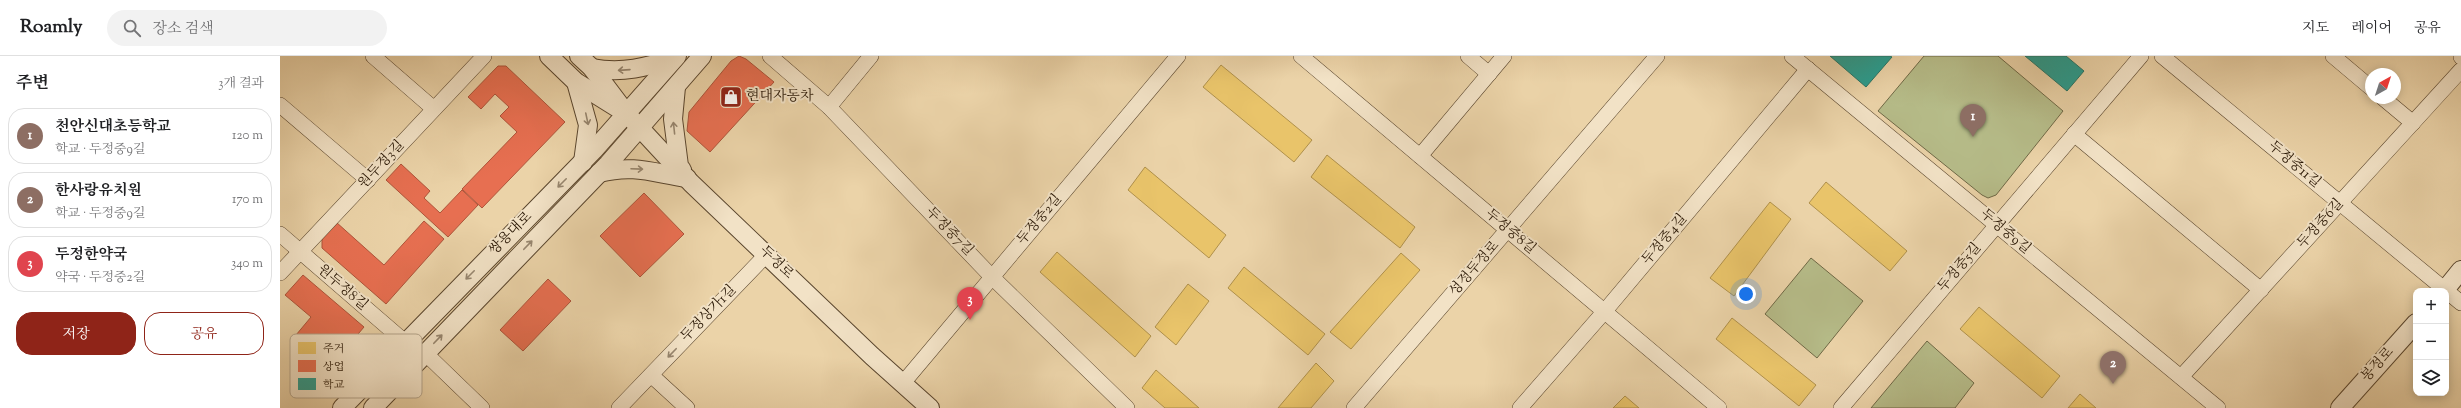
<!DOCTYPE html>
<html lang="ko">
<head>
<meta charset="utf-8">
<style>
  body { margin:0; font-family:"Sorts Mill Goudy","Noto Serif KR",serif; background:#f2f2f2; color:#202124 }
  .controls { position:absolute; right:12px; bottom:12px; display:grid; overflow:hidden; border-radius:8px; box-shadow:0 2px 10px #0003 }
  .controls button { width:36px; height:36px; display:grid; place-items:center; padding:0; border:0; border-bottom:1px solid #e0e0e0; background:#fff; color:#202124; font:20px sans-serif }
  .compass { position:absolute; left:2085px; top:12px; width:36px; height:36px; border-radius:50%; background:#fff; box-shadow:0 2px 10px #0003; rotate:39deg }
  .you { position:absolute; left:1466px; top:238px; width:14px; height:14px; margin:-10px; border:3px solid #fff; border-radius:50%; background:#1a73e8; box-shadow:0 0 0 6px #1a73e833 }
  .badge { display:grid; place-items:center; width:26px; height:26px; border-radius:50%; background:#8f2418; color:#fff; font-size:13px; font-weight:700 }
  .pin { position:absolute; translate:-50% -33px; filter:drop-shadow(0 1px 2px #0008) }
  .pin::after { content:''; position:absolute; top:21px; width:14px; height:12px; background:inherit; clip-path:polygon(0 0,100% 0,50% 100%) }
  .list { margin:0; padding:0; list-style:none }
  h2 { display:flex; justify-content:space-between; align-items:center; height:52px; margin:0; padding:0 16px; font-size:17px }
  h2 small { font-size:13px; font-weight:400; color:#757577 }
  .list li { display:grid; grid-template-columns:26px 1fr auto; gap:12px; align-items:center; box-sizing:border-box; height:56px; margin:0 8px 8px; padding:0 8px; border:1px solid #e0e0e0; border-radius:16px }
  .list b { display:block; font-size:15px; white-space:nowrap }
  .list p { margin:0; font-size:13px; white-space:nowrap; color:#757577 }
  .list em { font-size:13px; font-style:normal; color:#757577 }
  .actions { display:flex; gap:8px; padding:12px 16px }
  .actions a { flex:1; padding:9px 0; border:1px solid #8f2418; border-radius:16px; text-align:center; font-size:14px; color:#8f2418 }
  .actions .main { background:#8f2418; color:#fff }
  .icon { flex:none; width:22px; height:22px; fill:none; stroke:currentColor; stroke-width:2; stroke-linecap:round; stroke-linejoin:round }
  .map { position:relative; flex:none; width:2181px; height:352px; overflow:hidden }
  header { display:flex; align-items:center; gap:24px; box-sizing:border-box; height:56px; padding:0 20px; background:#fff; border-bottom:1px solid #e0e0e0 }
  header strong { font-size:19px }
  nav { display:flex; gap:22px; margin-inline-start:auto; font-size:14px }
  .search { width:280px; height:36px; background:#f2f2f2; display:flex; align-items:center; gap:10px; box-sizing:border-box; padding:0 14px; border-radius:22px; color:#757577; font-size:15px }
  main { display:flex }
  aside { flex:1; background:#fff }
  .map>svg:first-child { display:block }
  .green { fill:#b6bc89; stroke:#6f6946 }
  .homes { fill:#e9c46a; stroke:#af904b }
  .shops { fill:#e76f51; stroke:#ae543a }
  .schools { fill:#2a9d8f; stroke:#297465 }
  .lines { fill:none; stroke-linecap:round; stroke-linejoin:round }
  .minor-casing { stroke:#59452d; stroke-width:16 }
  .tertiary-casing { stroke:#59452d; stroke-width:20 }
  .minor { stroke:#f2e2c6; stroke-width:15 }
  .tertiary { stroke:#f2e2c6; stroke-width:18 }
  .oneway { stroke:#97866f }
  .labels { text-anchor:middle; dominant-baseline:central; stroke-width:4; stroke-linejoin:round; paint-order:stroke }
  .poi-label { font-size:14px; fill:#281604; stroke:#f2e2c6; text-anchor:start }
  .street-label { font-size:14px; fill:#281604; stroke:#f2e2c6 }
  .key { fill:#f2e2c6; stroke:#b5a58c; stroke-width:1 }
  .key-label { font-size:11px; fill:#281604 }
</style>
</head>
<body>
<header>
<strong>Roamly</strong>
<div class="search"><svg class="icon" aria-label="search" viewBox="0 0 24 24"><circle cx="10" cy="10" r="6"/><path d="M15 15l6 6"/></svg>장소 검색</div>
<nav><a>지도</a><a>레이어</a><a>공유</a></nav>
</header>
<main>
<aside>
<h2>주변<small>3개 결과</small></h2>
<ul class="list">
<li><span class="badge" style="background:#8d6e63">1</span><div><b>천안신대초등학교</b><p>학교 · 두정중9길</p></div><em>120 m</em></li>
<li><span class="badge" style="background:#8d6e63">2</span><div><b>한사랑유치원</b><p>학교 · 두정중9길</p></div><em>170 m</em></li>
<li><span class="badge" style="background:#e0444e">3</span><div><b>두정한약국</b><p>약국 · 두정중2길</p></div><em>340 m</em></li>
</ul>
<div class="actions"><a class="main">저장</a><a>공유</a></div>
</aside>
<div class="map">
<svg width="2181" height="352" viewBox="0 0 2181 352">
  <rect width="100%" height="100%" fill="#ebd3a8"/>
  <filter id="stains"><feTurbulence type="fractalNoise" baseFrequency=".005" numOctaves="4"/><feColorMatrix values="0 0 0 0 .2 0 0 0 0 .09 0 0 0 0 .02 0 0 0 .5 -.17"/></filter>
  <radialGradient id="worn" r=".72"><stop offset=".6" stop-color="#630" stop-opacity="0"/><stop offset="1" stop-color="#630" stop-opacity=".3"/></radialGradient>
  <g class="green">
    <polygon points="1644,0 1718,0 1783,55 1716,139 1708,142 1702,139 1598,55"/>
    <polygon points="1531,202 1583,245 1537,302 1485,258"/>
    <polygon points="1647,285 1694,327 1675,352 1591,352"/>
  </g>
  <g class="homes">
    <polygon points="941,9 1032,84 1014,106 923,31"/>
    <polygon points="1047,99 1135,171 1120,192 1031,121"/>
    <polygon points="865,111 946,179 929,202 848,134"/>
    <polygon points="1546,126 1627,195 1610,215 1529,147"/>
    <polygon points="1490,146 1511,163 1454,240 1430,222"/>
    <polygon points="777,196 871,280 855,301 760,216"/>
    <polygon points="1121,197 1140,214 1071,293 1050,276"/>
    <polygon points="964,211 1045,278 1028,299 948,232"/>
    <polygon points="908,228 929,245 896,289 875,271"/>
    <polygon points="1699,251 1780,320 1762,342 1680,273"/>
    <polygon points="1452,262 1536,329 1519,350 1436,283"/>
    <polygon points="1036,307 1054,325 1031,352 998,352"/>
    <polygon points="876,314 919,352 885,352 862,332"/>
    <polygon points="1800,338 1816,352 1788,352"/>
    <polygon points="1345,340 1359,352 1333,352"/>
  </g>
  <g class="shops">
    <polygon points="459,0 466,3 494,26 430,96 407,75 409,56 451,5"/>
    <polygon points="218,10 226,10 285,66 202,152 182,133 237,76 220,60 229,51 215,38 201,53 188,41"/>
    <polygon points="121,108 150,135 144,142 160,157 182,134 198,149 168,181 106,124"/>
    <polygon points="364,137 404,178 360,221 320,180"/>
    <polygon points="144,165 164,183 106,248 42,192 42,182 56,166 104,209"/>
    <polygon points="23,219 84,271 41,322 18,302 23,296 11,285 31,261 5,239"/>
    <polygon points="268,223 291,245 243,295 220,274"/>
  </g>
  <g class="schools">
    <polygon points="1550,0 1610,0 1612,1 1586,31"/>
    <polygon points="1745,0 1786,0 1804,15 1787,35"/>
  </g>
  <g class="lines">
    <g class="minor-casing">
      <g id="minor">
        <polyline points="93,0 154,53"/>
        <polyline points="490,0 549,51 712,221 847,352"/>
        <polyline points="1021,0 1439,352"/>
        <polyline points="1188,0 1209,18"/>
        <polyline points="1512,0 1938,352"/>
        <polyline points="1882,0 2181,247"/>
        <polyline points="2053,0 2091,32"/>
        <polyline points="2181,0 2181,1"/>
        <polyline points="2103,42 2133,67"/>
        <polyline points="0,49 88,124"/>
        <polyline points="549,51 591,0"/>
        <polyline points="1794,78 1981,234"/>
        <polyline points="1140,100 1224,0"/>
        <polyline points="0,178 125,286"/>
        <polyline points="0,217 204,0"/>
        <polyline points="145,297 202,352"/>
        <polyline points="371,319 407,352"/>
        <polyline points="1901,321 2181,14"/>
        <polyline points="623,327 898,0"/>
        <polyline points="339,352 487,198"/>
        <polyline points="1074,352 1377,0"/>
        <polyline points="1240,352 1324,256 1528,13"/>
        <polyline points="1561,352 1861,0"/>
      </g>
    </g>
    <g class="tertiary-casing">
      <g id="tertiary">
        <polyline points="269,0 296,26 336,51"/>
        <polyline points="299,0 312,12 346,57 411,127 592,300 650,352"/>
        <path d="M 312,12 C 342,18 367,11 395,2"/>
        <polyline points="296,26 308,69 303,106"/>
        <polyline points="396,31 393,63 399,110 402,114"/>
        <path d="M 319,117 C 354,108 373,117 407,122"/>
        <polyline points="2164,235 2181,214"/>
        <polyline points="62,352 314,94 397,0"/>
        <polyline points="93,352 328,108 422,0"/>
        <polyline points="2060,352 2136,267"/>
      </g>
    </g>
    <use href="#minor" class="minor"/>
    <use href="#tertiary" class="tertiary"/>
  </g>
  <defs><path id="oneway-shaft" d="M-6 0H5M1.5-3L5.5 0L1.5 3" fill="none" stroke-width="1.6" stroke-linecap="round" stroke-linejoin="round"/></defs>
  <g class="oneway">
    <use href="#oneway-shaft" transform="translate(344 14) rotate(176)"/>
    <use href="#oneway-shaft" transform="translate(307 63) rotate(78)"/>
    <use href="#oneway-shaft" transform="translate(394 72) rotate(-96)"/>
    <use href="#oneway-shaft" transform="translate(357 113) rotate(2)"/>
    <use href="#oneway-shaft" transform="translate(282 127) rotate(135)"/>
    <use href="#oneway-shaft" transform="translate(248 189) rotate(-46)"/>
    <use href="#oneway-shaft" transform="translate(190 219) rotate(135)"/>
    <use href="#oneway-shaft" transform="translate(158 283) rotate(-46)"/>
    <use href="#oneway-shaft" transform="translate(392 297) rotate(134)"/>
  </g>
  <defs>
    <g id="shop-square" transform="scale(1.15)"><rect x="-9" y="-9" width="18" height="18" rx="4" fill="#8f2418" stroke="#f2e2c6"/><path d="M-5-2.5h2.3a2.7 3.5 0 0 1 5.4 0H5L5.5 6h-11ZM-1.5-2.5h3a1.5 2.3 0 0 0-3 0Z" fill="#fff"/></g>
  </defs>
  <g fill-rule="evenodd">
    <use href="#shop-square" x="451" y="41"/>
  </g>
  <g class="labels">
    <g class="poi-label">
      <text x="466" y="41">현대자동차</text>
    </g>
    <g class="street-label">
      <text transform="translate(102 109) rotate(-47)">원두정3길</text>
      <text transform="translate(2014 109) rotate(40)">두정중11길</text>
      <text transform="translate(760 164) rotate(-50)">두정중2길</text>
      <text transform="translate(2041 168) rotate(-48)">두정중6길</text>
      <text transform="translate(669 176) rotate(46)">두정중7길</text>
      <text transform="translate(1230 176) rotate(40)">두정중8길</text>
      <text transform="translate(1725 176) rotate(40)">두정중9길</text>
      <text transform="translate(231 178) rotate(-45)">쌍용대로</text>
      <text transform="translate(1385 184) rotate(-50)">두정중4길</text>
      <text transform="translate(496 207) rotate(44)">두정로</text>
      <text transform="translate(1680 212) rotate(-50)">두정중5길</text>
      <text transform="translate(1195 213) rotate(-49)">성정두정로</text>
      <text transform="translate(62 232) rotate(41)">원두정8길</text>
      <text transform="translate(429 258) rotate(-46)">두정상가1길</text>
      <text transform="translate(2098 309) rotate(-48)">봉정로</text>
    </g>
  </g>
  <rect x="10" y="278" width="132" height="64" rx="6" class="key"/>
  <rect x="18" y="286" width="18" height="12" fill="#e9c46a"/>
  <rect x="18" y="304" width="18" height="12" fill="#e76f51"/>
  <rect x="18" y="322" width="18" height="12" fill="#2a9d8f"/>
  <g class="key-label">
    <text x="43" y="296">주거</text>
    <text x="43" y="314">상업</text>
    <text x="43" y="332">학교</text>
  </g>
  <rect width="100%" height="100%" filter="url(#stains)"/>
  <rect width="100%" height="100%" fill="url(#worn)"/>
</svg>
<div class="controls">
<button>+</button>
<button>−</button>
<button><svg class="icon" aria-label="layers" viewBox="0 0 24 24"><path d="M12 4l9 5-9 5-9-5zM3 14l9 5 9-5"/></svg></button>
</div>
<svg class="compass" viewBox="-18 -18 36 36"><path d="M0-13l5 13h-10z" fill="#e53935"/><path d="M0 13l5-13h-10z" fill="#757577"/></svg>
<div class="you"></div>
<div class="pin badge" style="left:1693px;top:81px;background:#8d6e63">1</div>
<div class="pin badge" style="left:1833px;top:328px;background:#8d6e63">2</div>
<div class="pin badge" style="left:690px;top:264px;background:#e0444e">3</div>
</div>
</main>
</body>
</html>
